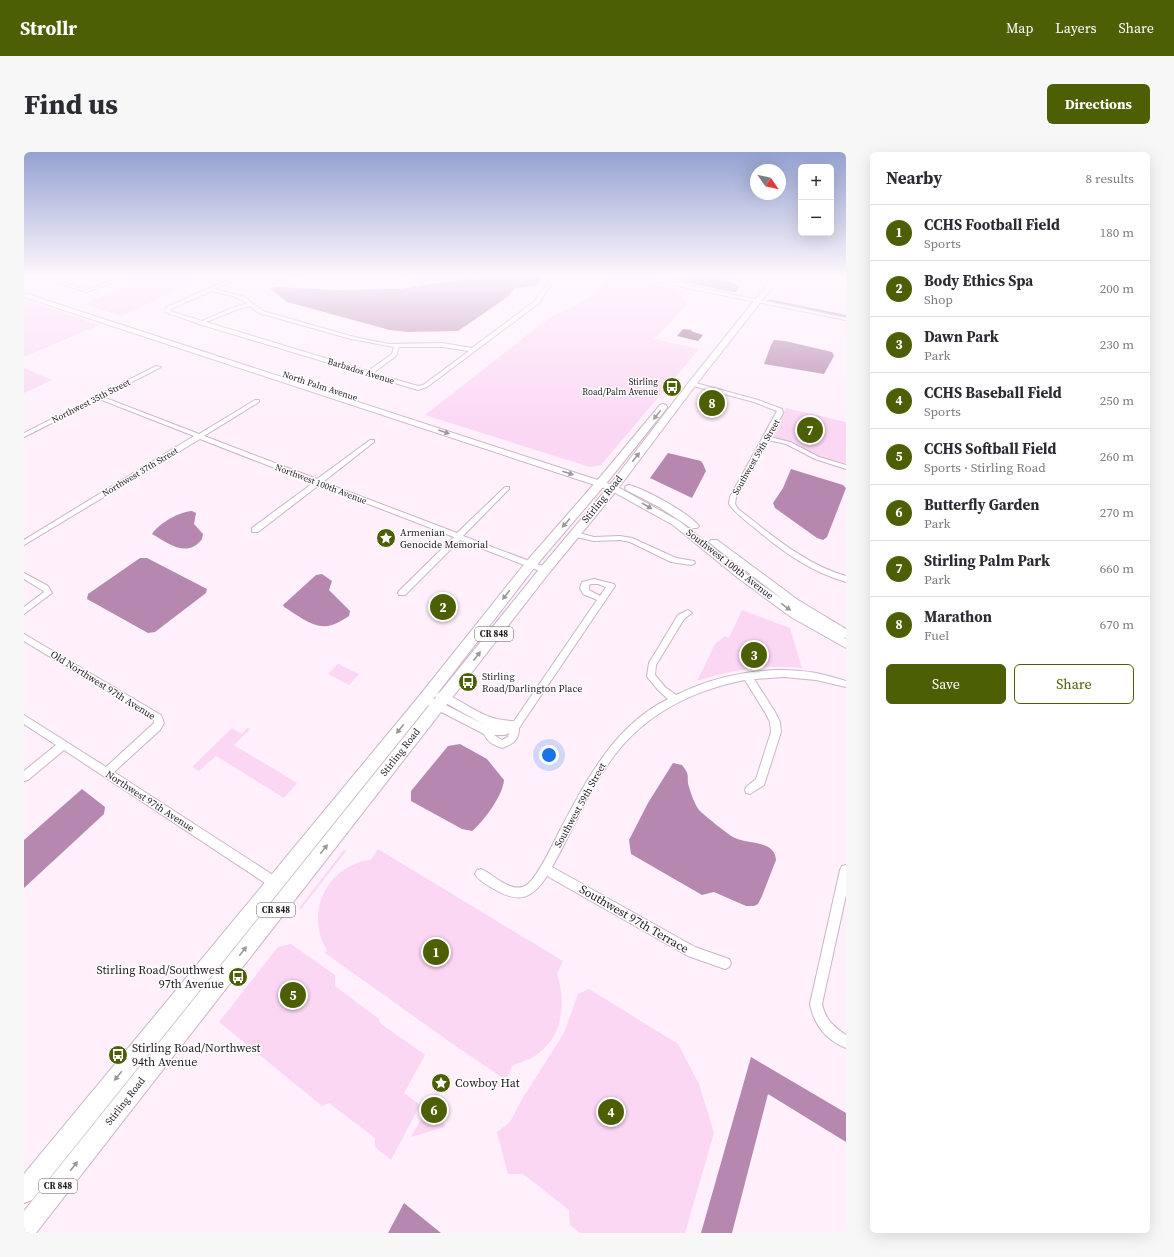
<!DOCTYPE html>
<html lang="en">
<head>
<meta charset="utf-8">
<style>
  body { margin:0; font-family:"Source Serif 4",serif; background:#f7f7f7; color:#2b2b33 }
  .controls { position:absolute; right:12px; top:12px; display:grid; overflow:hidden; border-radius:6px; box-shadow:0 4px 16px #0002 }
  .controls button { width:36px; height:36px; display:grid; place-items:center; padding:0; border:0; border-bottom:1px solid #e1e1e2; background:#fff; color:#2b2b33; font:20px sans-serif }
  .compass { position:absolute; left:726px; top:12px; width:36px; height:36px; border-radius:50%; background:#fff; box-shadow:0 4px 16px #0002; rotate:124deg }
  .you { position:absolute; left:525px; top:603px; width:14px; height:14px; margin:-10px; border:3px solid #fff; border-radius:50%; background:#1a73e8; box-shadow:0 0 0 6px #1a73e833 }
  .badge { display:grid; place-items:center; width:26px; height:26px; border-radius:50%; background:#4c5f05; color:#fff; font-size:13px; font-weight:700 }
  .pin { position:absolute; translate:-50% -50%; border:2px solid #fff; box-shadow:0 1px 4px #0006 }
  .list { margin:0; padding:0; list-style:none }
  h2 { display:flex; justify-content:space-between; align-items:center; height:52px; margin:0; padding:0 16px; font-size:17px }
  h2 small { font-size:13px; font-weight:400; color:#7c7c81 }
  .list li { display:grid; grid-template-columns:26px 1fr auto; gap:12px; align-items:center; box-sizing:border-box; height:56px; padding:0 16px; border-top:1px solid #e1e1e2 }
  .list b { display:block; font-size:15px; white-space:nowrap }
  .list p { margin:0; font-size:13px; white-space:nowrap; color:#7c7c81 }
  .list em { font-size:13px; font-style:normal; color:#7c7c81 }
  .actions { display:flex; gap:8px; padding:12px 16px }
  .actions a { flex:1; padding:9px 0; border:1px solid #4c5f05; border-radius:6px; text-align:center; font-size:14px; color:#4c5f05 }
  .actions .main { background:#4c5f05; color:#fff }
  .map { position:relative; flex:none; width:822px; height:1081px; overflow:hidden; border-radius:6px }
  header { display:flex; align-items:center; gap:24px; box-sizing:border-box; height:56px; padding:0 20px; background:#4c5f05; color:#fff }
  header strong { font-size:19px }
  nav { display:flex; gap:22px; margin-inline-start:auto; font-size:14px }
  .intro { display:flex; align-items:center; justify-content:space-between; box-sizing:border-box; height:96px; padding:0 24px }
  h1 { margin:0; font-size:28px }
  .button { padding:10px 18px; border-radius:6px; background:#4c5f05; color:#fff; font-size:14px; font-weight:700 }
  main { display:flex; gap:24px; padding:0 24px }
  aside { flex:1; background:#fff; border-radius:6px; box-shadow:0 4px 16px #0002 }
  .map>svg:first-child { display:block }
  .green { fill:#fbd7f4 }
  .water { fill:#b788af }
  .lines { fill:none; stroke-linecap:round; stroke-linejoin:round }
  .canal { fill:#b788af; fill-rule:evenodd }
  .building { fill:#9c6e94 }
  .minor-casing { stroke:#cbb4c7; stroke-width:2 }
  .secondary-casing { stroke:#cbb4c7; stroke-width:2 }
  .primary-casing { stroke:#cbb4c7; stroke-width:2 }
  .minor { fill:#fff; fill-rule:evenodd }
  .secondary { fill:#fff; fill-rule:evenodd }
  .primary { fill:#fff; fill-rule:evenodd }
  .oneway { fill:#9b979a }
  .labels { text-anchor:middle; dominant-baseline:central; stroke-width:3; stroke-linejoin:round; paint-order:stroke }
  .far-street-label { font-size:9px; fill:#21181f; stroke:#fff }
  .far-poi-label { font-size:9px; fill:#21181f; stroke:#fff; text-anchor:end }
  .shield { fill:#fff; stroke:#645d62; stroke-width:1 }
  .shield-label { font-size:9px; font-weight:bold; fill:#21181f }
  .street-label { font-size:10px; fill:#21181f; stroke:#fff }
  .poi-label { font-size:10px; fill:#21181f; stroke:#fff; text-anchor:start }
  .near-street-label { font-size:12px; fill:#21181f; stroke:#fff }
  .near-poi-label { font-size:12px; fill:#21181f; stroke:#fff; text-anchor:start }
</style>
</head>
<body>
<header>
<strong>Strollr</strong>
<nav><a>Map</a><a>Layers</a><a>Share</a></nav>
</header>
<div class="intro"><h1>Find us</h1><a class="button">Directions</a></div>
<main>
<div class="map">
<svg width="822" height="1081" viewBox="0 0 822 1081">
  <rect width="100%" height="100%" fill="#fff0fc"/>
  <g class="green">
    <polygon points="129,124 186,124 151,138 152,139 97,164 60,152"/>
    <polygon points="591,124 657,138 654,142 661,150 661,155 630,187 675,197 577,313 566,315 401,263 525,166 565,146"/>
    <polygon points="2,148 75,173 0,205 0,149"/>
    <polygon points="0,216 28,228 0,241"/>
    <polygon points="762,256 822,270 822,314 798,308 772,294 745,286"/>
    <path d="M 718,458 L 766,476 L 778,516 C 742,512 707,518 673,529 L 691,492 L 701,484 L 705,486 Z"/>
    <polygon points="314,512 335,522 325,533 304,522"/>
    <polygon points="224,575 226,577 210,593 273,631 260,646 192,604 175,619 168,615 208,576 218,582"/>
    <path d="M 354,697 L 539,809 L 533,822 C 546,863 533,902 489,913 L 482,928 L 433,895 L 301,801 L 303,798 C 286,771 294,735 321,717 C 326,714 332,711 338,709 C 341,708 345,709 347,707 C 350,704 352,700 354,697 Z"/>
    <polygon points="320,698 322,699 277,757 275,756"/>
    <polygon points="267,792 311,823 311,834 355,867 356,871 401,903 380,941 396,953 367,1008 351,995 351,986 305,951 298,954 195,870 254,795"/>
    <polygon points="565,837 654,892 675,932 690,981 661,1081 556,1081 546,1073 545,1058 499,1022 484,1022 473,980 486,970 497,949 540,881 554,842"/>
    <polygon points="414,940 421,975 387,985 411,941"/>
  </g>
  <g class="water">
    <polygon points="463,124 519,124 512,134 491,136 485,144 434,179 383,180 366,178 263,150 246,137 252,135 313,138 374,137"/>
    <path d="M 630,124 C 656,124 692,121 716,134 L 712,140 L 708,140 Z"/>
    <polygon points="750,188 761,189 808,200 810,204 800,222 740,212 747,193"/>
    <polygon points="644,301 677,309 679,312 682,319 668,346 626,326"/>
    <polygon points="767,317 819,333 822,336 803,385 799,388 793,386 751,356 749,351 759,336"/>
    <path d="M 168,359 L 172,361 L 170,372 L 179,382 L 178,387 C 163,407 144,391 128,382 C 135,371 155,360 168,359 Z"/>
    <polygon points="116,406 123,406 183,437 182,441 131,480 124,481 63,447 64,442"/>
    <path d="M 298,422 L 308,429 L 305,438 L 326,459 L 325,464 C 320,467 314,471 308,473 C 291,479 274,463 260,455 L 259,453 L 292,423 Z"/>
    <path d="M 436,592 L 463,607 L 480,628 C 479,643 460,669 448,679 L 438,677 L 387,649 L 387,639 L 424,594 Z"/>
    <path d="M 649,611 L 658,613 C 667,624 662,624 665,635 C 667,642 671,653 675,658 C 681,664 701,680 709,685 C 722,693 751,687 752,708 L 738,744 L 734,752 L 730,754 L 722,754 L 690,740 L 678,743 L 607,702 L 605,688 L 624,651 Z"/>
    <polygon points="58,637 81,655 80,662 0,736 0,688"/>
    <polygon points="727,905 822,961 822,990 744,942 708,1081 677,1081"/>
    <polygon points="380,1051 417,1081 364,1081"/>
  </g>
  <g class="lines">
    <polygon class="canal" points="744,147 822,163 822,165 745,149"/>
  </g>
  <polygon class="building" points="659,177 668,178 667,179 679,183 674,189 653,184"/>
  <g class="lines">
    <g class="minor-casing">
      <g id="minor">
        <path d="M 11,124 C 18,124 24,127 31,128 C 37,129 44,124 51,124 L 37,130 L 62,138 L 99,124 L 106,124 L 62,140 Z"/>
        <path d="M 213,124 L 219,124 L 191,137 L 220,145 L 239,159 L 330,185 L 365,192 L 418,191 L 448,196 L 511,149 L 528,124 L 532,124 L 515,151 L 403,235 L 394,238 L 175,172 L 141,160 L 143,155 ZM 187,139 L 209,144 L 224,151 L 208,156 L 178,169 L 146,159 L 147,157 ZM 226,154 L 235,161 L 327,187 L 370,195 L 368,202 L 344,219 L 182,170 L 212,158 ZM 375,195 L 418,195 L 445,199 L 399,233 L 394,234 L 349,221 L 372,204 Z"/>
        <polygon points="260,124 332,127 395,124 332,129"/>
        <polygon points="600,124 619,124 822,166 822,168 619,127 617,128"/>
        <polygon points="132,214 137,215 79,245 175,282 231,248 235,248 235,250 180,284 293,327 346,288 350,288 350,290 299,330 433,381 481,335 485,335 485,337 439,384 524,416 525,418 524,420 518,420 436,388 381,443 375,443 374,441 375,439 430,385 295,333 234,380 228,380 228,376 289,331 176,287 0,393 0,388 170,284 75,247 0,285 0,281"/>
        <path d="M 668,230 L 734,248 L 758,257 L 759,261 L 746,285 L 766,290 L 795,305 L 822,313 L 822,317 L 791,307 L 762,292 L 744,288 L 712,345 L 711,352 L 714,357 C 748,383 780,412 822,424 L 822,430 C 787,420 759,400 732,377 C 722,369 712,362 705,352 L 706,345 L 753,259 L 730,250 L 666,233 L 666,231 Z"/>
        <polygon points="548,380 551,380 570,385 596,384 608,386 652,406 670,409 671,411 667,413 647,410 606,390 596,388 570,389 548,384"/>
        <polygon points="0,421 24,434 28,441 0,462 0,455 20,440 18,438 0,427"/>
        <path d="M 570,427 L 590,432 L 591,434 L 495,576 C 495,588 489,592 478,596 C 469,593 464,590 460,582 L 398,550 L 396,547 L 398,544 L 404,544 L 459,572 L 413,546 L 411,544 L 413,542 L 416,540 C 445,550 455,568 490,569 L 573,448 L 559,442 L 556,436 L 558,430 ZM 567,432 L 574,432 L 582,435 L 576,444 L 565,438 L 565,433 ZM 485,581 L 484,585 L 478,588 L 470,583 L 481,583 Z"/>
        <path d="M 664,458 L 668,461 L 660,467 L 632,513 L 631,523 L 641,535 L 652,543 C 694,522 745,513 792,521 C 802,523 812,526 822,529 L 822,535 L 792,528 L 760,525 L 730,527 L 751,560 L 756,570 L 757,580 L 740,633 L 726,642 L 722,641 L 721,638 L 722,635 L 732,627 L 747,580 L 746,570 L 742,562 L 721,528 C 670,538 622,561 590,604 C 565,637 549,678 528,715 L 671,795 L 705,807 L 707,811 L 705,815 L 701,817 L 664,804 L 523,724 C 507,749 493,751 468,736 C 462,732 454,728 451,722 L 453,718 L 457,717 C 469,722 486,741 501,734 C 512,729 530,690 536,678 C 563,627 590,574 644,547 L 635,539 L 624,526 L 623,524 L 625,511 L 654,463 Z"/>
        <polygon points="0,482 137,563 140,571 136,578 90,620 255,727 257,731 255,735 251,736 247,735 40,598 4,628 0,629 0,619 32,593 0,572 0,563 82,615 130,571 130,568 0,489"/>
        <path d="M 822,713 L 822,743 L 798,852 C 801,867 810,875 822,883 L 822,896 C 802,888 790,873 786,852 L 816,718 L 818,714 Z"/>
      </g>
    </g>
    <g class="secondary-casing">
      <g id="secondary">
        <polygon points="0,141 592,334 655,369 722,422 761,449 687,392 685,390 687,388 693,388 774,448 822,477 822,486 819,485 822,487 822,496 767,465 714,426 649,373 586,338 0,145"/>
        <path d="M 605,333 C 621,337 665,361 675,374 L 673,376 L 667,376 L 635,355 L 602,338 L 601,336 L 602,334 Z"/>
      </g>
    </g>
    <g class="primary-casing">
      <g id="primary">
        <polygon points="750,124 757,124 671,234 593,338 525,421 12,1081 0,1081 0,1059 408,550 517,415 585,334 665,230"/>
        <polygon points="639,252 642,253 643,255 642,257 585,328 510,416 406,551 8,1048 0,1051 0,1022 396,543 502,410 577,324 636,253"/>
      </g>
    </g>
    <use href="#minor" class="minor"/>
    <use href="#secondary" class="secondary"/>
    <use href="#primary" class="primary"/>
  </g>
  <defs><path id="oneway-solid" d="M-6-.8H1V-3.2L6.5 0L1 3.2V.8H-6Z"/></defs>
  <g class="oneway">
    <use href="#oneway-solid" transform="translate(633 263) rotate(129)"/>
    <use href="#oneway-solid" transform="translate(420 280) rotate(19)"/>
    <use href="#oneway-solid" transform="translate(612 305) rotate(-52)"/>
    <use href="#oneway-solid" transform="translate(544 321) rotate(18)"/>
    <use href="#oneway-solid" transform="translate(623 354) rotate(30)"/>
    <use href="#oneway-solid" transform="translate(542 371) rotate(131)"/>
    <use href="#oneway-solid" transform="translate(482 443) rotate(128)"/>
    <use href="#oneway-solid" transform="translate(762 455) rotate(36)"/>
    <use href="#oneway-solid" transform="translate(453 504) rotate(-52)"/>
    <use href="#oneway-solid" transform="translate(376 577) rotate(129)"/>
    <use href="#oneway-solid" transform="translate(300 697) rotate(-52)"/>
    <use href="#oneway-solid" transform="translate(219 799) rotate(-52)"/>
    <use href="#oneway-solid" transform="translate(94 924) rotate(129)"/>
    <use href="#oneway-solid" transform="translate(50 1014) rotate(-52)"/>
  </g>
  <linearGradient id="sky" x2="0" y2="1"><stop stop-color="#94a2d1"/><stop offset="0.45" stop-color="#fff8fe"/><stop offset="1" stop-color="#fff8fe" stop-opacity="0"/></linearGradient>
  <rect width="822" height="276" fill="url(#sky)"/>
  <defs>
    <g id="bus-disc" transform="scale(1)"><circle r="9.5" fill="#4c5f05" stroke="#fff"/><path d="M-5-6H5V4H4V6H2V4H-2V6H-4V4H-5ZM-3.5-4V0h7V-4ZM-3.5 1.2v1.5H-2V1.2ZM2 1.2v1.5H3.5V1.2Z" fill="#fff"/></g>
    <g id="sight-disc" transform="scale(1)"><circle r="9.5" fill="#4c5f05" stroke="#fff"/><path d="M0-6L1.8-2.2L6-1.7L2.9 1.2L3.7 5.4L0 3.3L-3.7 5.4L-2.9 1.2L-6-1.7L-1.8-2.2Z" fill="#fff"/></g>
  </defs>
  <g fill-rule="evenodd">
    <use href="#bus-disc" x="648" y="235"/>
    <use href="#sight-disc" x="362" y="386"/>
    <use href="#bus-disc" x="444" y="530"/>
    <use href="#bus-disc" x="214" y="825"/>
    <use href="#bus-disc" x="94" y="903"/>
    <use href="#sight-disc" x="417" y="931"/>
  </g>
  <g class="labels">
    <g class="far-street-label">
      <text transform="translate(337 219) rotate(17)">Barbados Avenue</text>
      <text transform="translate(296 234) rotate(18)">North Palm Avenue</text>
      <text transform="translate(67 249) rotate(-27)">Northwest 35th Street</text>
      <text transform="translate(732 305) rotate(-60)">Southwest 59th Street</text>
      <text transform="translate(116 320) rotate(-31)">Northwest 37th Street</text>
      <text transform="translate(297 332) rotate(21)">Northwest 100th Avenue</text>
    </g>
    <g class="far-poi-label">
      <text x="634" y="230">Stirling<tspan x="634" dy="10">Road/Palm Avenue</tspan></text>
    </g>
    <g class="shield">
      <rect x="451" y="475" width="38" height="14" rx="3"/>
      <rect x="233" y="751" width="38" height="14" rx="3"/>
      <rect x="15" y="1027" width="38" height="14" rx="3"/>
    </g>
    <g class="shield-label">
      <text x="470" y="482">CR 848</text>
      <text x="252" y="758">CR 848</text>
      <text x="34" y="1034">CR 848</text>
    </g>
    <g class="street-label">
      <text transform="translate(578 347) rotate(-51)">Stirling Road</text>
      <text transform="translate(706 412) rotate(38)">Southwest 100th Avenue</text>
      <text transform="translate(79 533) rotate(32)">Old Northwest 97th Avenue</text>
      <text transform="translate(376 600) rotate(-52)">Stirling Road</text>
      <text transform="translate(126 649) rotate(33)">Northwest 97th Avenue</text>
      <text transform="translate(556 653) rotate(-61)">Southwest 59th Street</text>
      <text transform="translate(101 949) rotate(-52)">Stirling Road</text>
    </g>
    <g class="poi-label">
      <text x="376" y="380">Armenian<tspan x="376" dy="12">Genocide Memorial</tspan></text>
      <text x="458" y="524">Stirling<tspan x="458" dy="12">Road/Darlington Place</tspan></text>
    </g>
    <g class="near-street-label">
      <text transform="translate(610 767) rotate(30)">Southwest 97th Terrace</text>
    </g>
    <g class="near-poi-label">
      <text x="200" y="818" text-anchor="end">Stirling Road/Southwest<tspan x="200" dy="14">97th Avenue</tspan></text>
      <text x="108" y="896">Stirling Road/Northwest<tspan x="108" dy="14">94th Avenue</tspan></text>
      <text x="431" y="931">Cowboy Hat</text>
    </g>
  </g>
</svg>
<div class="controls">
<button>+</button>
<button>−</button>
</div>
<svg class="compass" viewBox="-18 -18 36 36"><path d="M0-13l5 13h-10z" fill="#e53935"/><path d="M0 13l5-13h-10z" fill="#7c7c81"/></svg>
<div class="you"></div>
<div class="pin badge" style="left:412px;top:800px">1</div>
<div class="pin badge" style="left:419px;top:455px">2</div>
<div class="pin badge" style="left:730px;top:503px">3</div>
<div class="pin badge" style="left:587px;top:960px">4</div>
<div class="pin badge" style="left:269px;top:843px">5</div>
<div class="pin badge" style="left:410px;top:958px">6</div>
<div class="pin badge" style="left:786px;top:278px">7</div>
<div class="pin badge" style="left:688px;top:251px">8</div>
</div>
<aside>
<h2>Nearby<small>8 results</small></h2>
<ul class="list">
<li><span class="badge">1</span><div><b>CCHS Football Field</b><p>Sports</p></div><em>180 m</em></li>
<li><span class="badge">2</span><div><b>Body Ethics Spa</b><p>Shop</p></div><em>200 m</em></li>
<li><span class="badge">3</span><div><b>Dawn Park</b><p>Park</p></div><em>230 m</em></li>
<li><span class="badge">4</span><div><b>CCHS Baseball Field</b><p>Sports</p></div><em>250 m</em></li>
<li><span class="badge">5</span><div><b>CCHS Softball Field</b><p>Sports · Stirling Road</p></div><em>260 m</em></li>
<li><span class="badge">6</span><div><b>Butterfly Garden</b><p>Park</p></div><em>270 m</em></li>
<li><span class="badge">7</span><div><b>Stirling Palm Park</b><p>Park</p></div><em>660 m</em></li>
<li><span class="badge">8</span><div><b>Marathon</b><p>Fuel</p></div><em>670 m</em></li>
</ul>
<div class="actions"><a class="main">Save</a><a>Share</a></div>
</aside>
</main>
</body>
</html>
